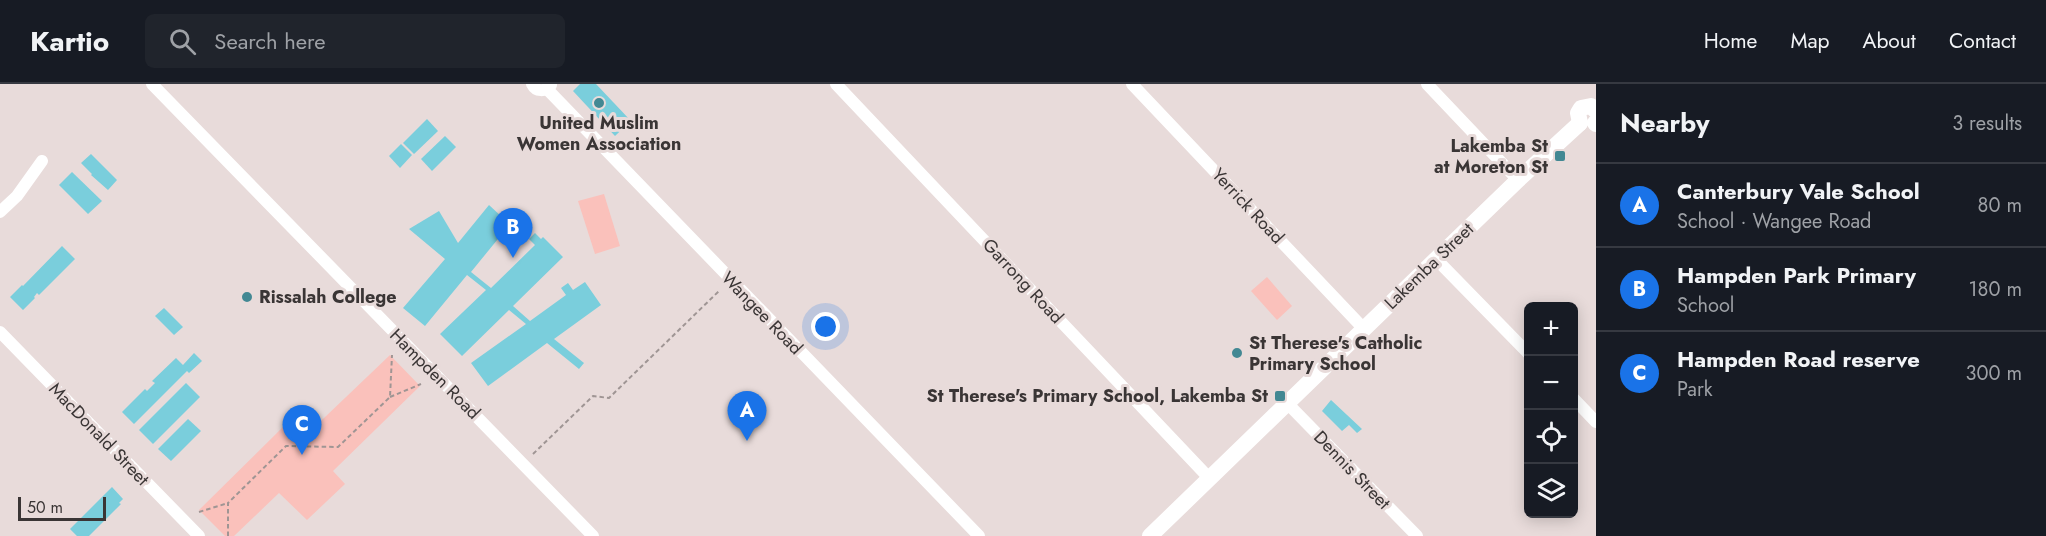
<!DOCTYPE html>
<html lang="en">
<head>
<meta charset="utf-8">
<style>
  body { margin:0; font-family:Jost,sans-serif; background:#20242c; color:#f1f3f6 }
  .controls { position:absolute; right:18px; bottom:18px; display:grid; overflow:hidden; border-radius:9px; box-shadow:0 3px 15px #0003 }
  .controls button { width:54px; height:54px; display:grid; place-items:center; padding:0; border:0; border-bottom:2px solid #363941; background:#171b24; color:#f1f3f6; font:30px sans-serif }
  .scale { position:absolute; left:18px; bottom:15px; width:88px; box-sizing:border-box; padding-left:6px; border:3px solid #3a3535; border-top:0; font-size:16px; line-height:21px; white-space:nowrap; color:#3a3535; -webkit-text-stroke:4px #e8dbda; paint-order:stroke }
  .you { position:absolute; left:826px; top:243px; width:21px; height:21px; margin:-15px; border:4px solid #fff; border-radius:50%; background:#1a73e8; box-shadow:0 0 0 9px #1a73e833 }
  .badge { display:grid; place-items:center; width:39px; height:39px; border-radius:50%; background:#1a73e8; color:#fff; font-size:20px; font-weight:700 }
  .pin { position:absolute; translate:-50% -50px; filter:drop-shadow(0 2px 3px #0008) }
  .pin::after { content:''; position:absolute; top:32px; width:21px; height:18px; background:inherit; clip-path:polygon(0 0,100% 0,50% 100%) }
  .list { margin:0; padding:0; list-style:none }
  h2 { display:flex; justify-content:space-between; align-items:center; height:78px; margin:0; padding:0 24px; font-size:26px }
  h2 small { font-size:20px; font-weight:400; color:#9ea1a6 }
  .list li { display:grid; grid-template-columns:39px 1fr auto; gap:18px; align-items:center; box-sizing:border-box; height:84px; padding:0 24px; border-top:2px solid #363941 }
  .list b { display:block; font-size:22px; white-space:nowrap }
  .list p { margin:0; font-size:20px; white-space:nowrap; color:#9ea1a6 }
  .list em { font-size:20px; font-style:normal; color:#9ea1a6 }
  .icon { flex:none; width:33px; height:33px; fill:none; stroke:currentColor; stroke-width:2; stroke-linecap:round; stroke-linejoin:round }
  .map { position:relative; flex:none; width:1596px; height:452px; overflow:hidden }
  header { display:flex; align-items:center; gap:36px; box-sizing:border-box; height:84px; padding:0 30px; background:#171b24; border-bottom:2px solid #363941 }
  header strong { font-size:28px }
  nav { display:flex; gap:33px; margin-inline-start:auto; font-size:21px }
  .search { width:420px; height:54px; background:#20242c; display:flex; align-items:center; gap:15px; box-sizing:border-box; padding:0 21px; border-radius:9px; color:#9ea1a6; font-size:22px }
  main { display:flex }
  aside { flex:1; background:#171b24 }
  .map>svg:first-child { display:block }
  .green { fill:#fac1bb }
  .building { fill:#7acedc }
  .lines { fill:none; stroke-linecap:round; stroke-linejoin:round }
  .path { stroke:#9f9594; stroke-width:2; stroke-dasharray:4.5 3; stroke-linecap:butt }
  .minor { stroke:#fff; stroke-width:12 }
  .secondary { stroke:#fff; stroke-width:16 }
  .poi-dot { fill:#428893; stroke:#e8dbda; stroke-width:2 }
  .labels { text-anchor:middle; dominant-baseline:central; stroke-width:6; stroke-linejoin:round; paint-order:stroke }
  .poi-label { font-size:18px; font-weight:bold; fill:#3a3535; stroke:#e8dbda; text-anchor:end }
  .street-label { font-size:18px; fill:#3a3535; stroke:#e8dbda }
</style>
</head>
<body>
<header>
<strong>Kartio</strong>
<div class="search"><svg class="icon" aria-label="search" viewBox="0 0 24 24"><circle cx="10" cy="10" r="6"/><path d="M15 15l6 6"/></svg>Search here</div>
<nav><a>Home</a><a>Map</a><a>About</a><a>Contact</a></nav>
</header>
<main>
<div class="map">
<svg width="1596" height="452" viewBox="0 0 1596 452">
  <rect width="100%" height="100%" fill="#e8dbda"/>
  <g class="green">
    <polygon points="604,110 620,162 595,170 578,117"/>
    <polygon points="1267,193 1292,222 1277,236 1251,207"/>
    <polygon points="390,271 420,302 333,387 345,400 307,436 279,409 234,452 225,452 199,426 287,339 302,355"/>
  </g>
  <g class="building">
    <polygon points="580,0 596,0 631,37 615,52 573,7"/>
    <polygon points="427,35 438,47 414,70 403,59"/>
    <polygon points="445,52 456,63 432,87 421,75"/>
    <polygon points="401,60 412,71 400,84 389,72"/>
    <polygon points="91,70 117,96 108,106 91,91 92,90 81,79"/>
    <polygon points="72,88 102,117 88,130 59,101"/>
    <polygon points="489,121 502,133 507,127 515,134 471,188 491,204 535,161 529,155 535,149 541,155 543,153 563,173 513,222 530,237 566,211 561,204 568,199 573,206 585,198 601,221 554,255 584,279 579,285 547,259 488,302 471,279 526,240 509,226 462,272 440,250 486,206 467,191 425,242 403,224 445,175 409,145 439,127 458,159"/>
    <polygon points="62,162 75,175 39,211 37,209 34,213 35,214 23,226 10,213 22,201 23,202"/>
    <polygon points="164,224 183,243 174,251 155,232"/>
    <polygon points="194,269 202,277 189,289 187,287 134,340 122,328 145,305 147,307 155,299 152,297 176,274 183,281"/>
    <polygon points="186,299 200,313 153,360 139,346"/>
    <polygon points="1331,316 1362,345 1357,349 1349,341 1342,347 1322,327"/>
    <polygon points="188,335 201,347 171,377 158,365"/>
    <polygon points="112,403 123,415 119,419 121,420 89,452 77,452 70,445"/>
  </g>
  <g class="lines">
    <g class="path">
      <polyline points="390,313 421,300"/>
      <polyline points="533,370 593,312 609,314 719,207"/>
      <polyline points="199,428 228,419"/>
      <polyline points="228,452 228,419 286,362 338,363 390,313 392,271"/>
    </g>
    <g class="minor">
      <polyline points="152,0 593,452"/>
      <path d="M 532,0 C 536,8 545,8 551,1"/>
      <polyline points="836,0 1210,395"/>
      <polyline points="1132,0 1364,245"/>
      <polyline points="1427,0 1518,96"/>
      <polyline points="547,5 979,452"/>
      <polyline points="0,128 17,112 42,77"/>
      <polyline points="1436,175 1528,269"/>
      <polyline points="0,248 199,452"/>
      <polyline points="1574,315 1596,338"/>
      <polyline points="1288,320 1417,452"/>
    </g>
    <g class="secondary">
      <polyline points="1580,39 1578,29 1581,24 1591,22 1596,27"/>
      <polyline points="1595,39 1596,40"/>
      <polyline points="1150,452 1518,96 1580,39"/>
    </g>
  </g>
  <g class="poi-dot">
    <circle cx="599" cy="19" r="6"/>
    <rect x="1554" y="66" width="12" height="12" rx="3"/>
    <circle cx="247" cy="213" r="6"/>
    <circle cx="1237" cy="269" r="6"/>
    <rect x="1274" y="306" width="12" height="12" rx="3"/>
  </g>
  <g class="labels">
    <g class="poi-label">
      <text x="599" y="39" text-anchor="middle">United Muslim<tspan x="599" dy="21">Women Association</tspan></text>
      <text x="1548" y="62">Lakemba St<tspan x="1548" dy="21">at Moreton St</tspan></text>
      <text x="259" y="213" text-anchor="start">Rissalah College</text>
      <text x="1249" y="259" text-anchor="start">St Therese's Catholic<tspan x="1249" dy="21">Primary School</tspan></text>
      <text x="1268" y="312">St Therese's Primary School, Lakemba St</text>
    </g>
    <g class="street-label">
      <text transform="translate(1248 122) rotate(47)">Yerrick Road</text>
      <text transform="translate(1429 182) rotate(-44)">Lakemba Street</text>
      <text transform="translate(1023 197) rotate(47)">Garrong Road</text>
      <text transform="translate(762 229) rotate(46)">Wangee Road</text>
      <text transform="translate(435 290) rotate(45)">Hampden Road</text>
      <text transform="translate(99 350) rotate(46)">MacDonald Street</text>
      <text transform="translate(1352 386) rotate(46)">Dennis Street</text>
    </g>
  </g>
</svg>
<div class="controls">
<button>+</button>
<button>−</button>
<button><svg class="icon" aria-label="locate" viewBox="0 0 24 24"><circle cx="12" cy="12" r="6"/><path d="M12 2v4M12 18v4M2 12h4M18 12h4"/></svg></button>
<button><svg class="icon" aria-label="layers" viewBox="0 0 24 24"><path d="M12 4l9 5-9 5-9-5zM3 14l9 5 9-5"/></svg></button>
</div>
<div class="scale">50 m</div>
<div class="you"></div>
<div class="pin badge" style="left:747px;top:357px">A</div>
<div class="pin badge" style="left:513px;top:174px">B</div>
<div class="pin badge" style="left:302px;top:371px">C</div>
</div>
<aside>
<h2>Nearby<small>3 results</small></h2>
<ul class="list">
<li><span class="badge">A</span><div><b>Canterbury Vale School</b><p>School · Wangee Road</p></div><em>80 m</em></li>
<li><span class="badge">B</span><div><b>Hampden Park Primary</b><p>School</p></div><em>180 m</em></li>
<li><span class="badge">C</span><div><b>Hampden Road reserve</b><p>Park</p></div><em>300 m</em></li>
</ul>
</aside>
</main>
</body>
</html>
